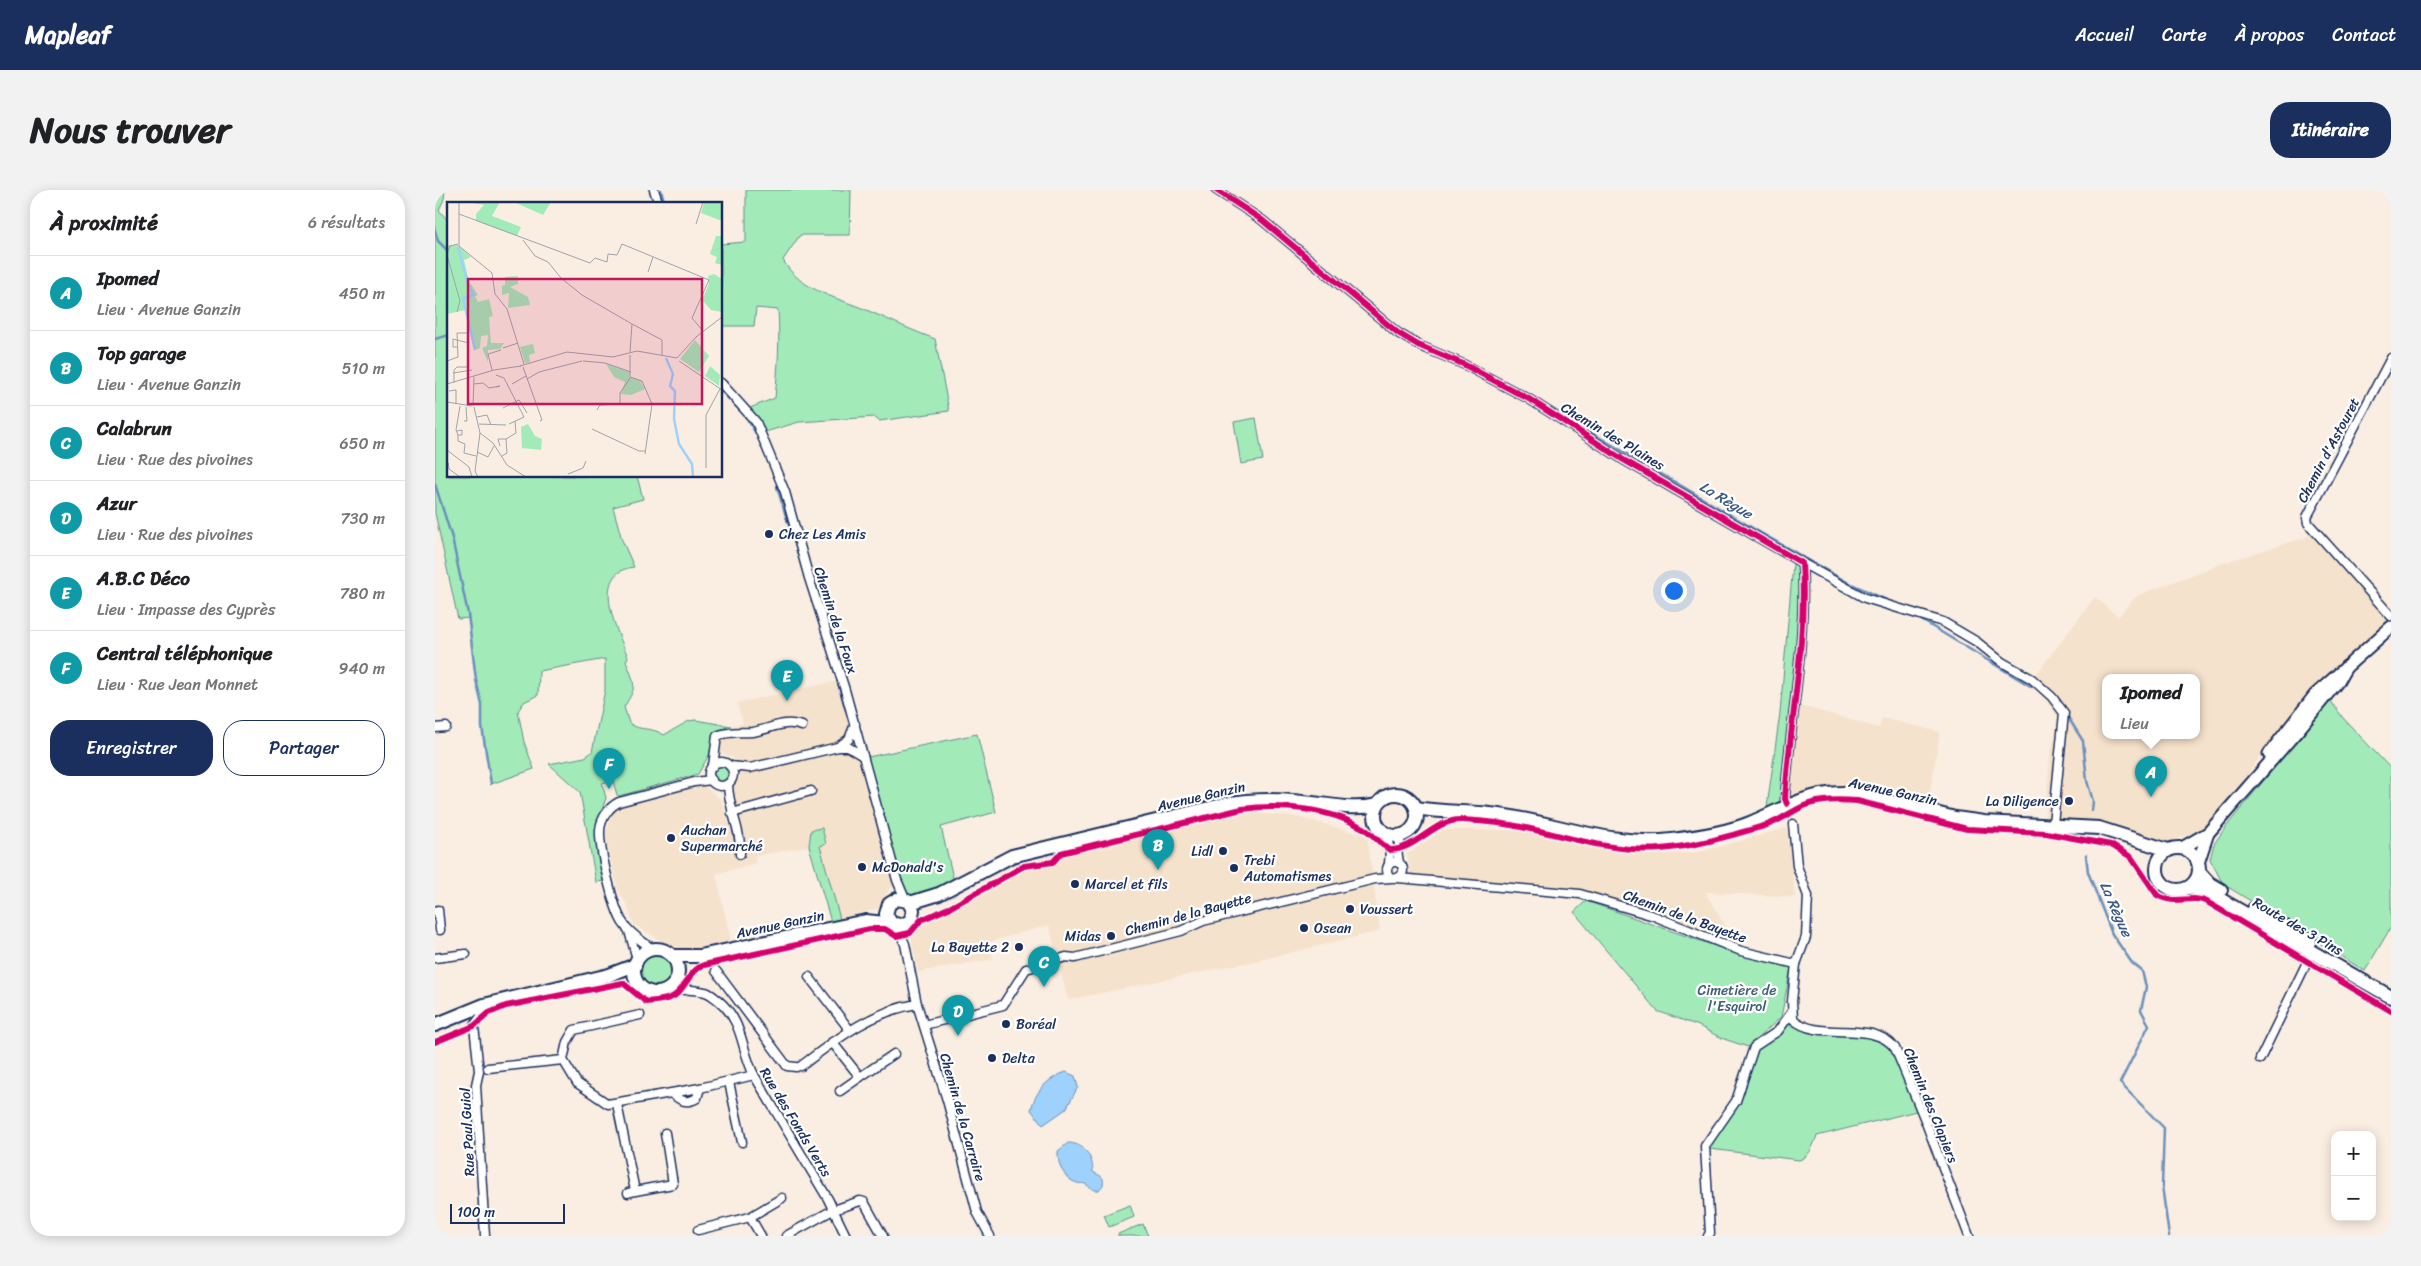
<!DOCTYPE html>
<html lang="fr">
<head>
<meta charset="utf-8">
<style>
	body { margin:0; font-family:Sriracha,sans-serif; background:#f2f2f2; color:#202124 }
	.controls { position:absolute; right:15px; bottom:15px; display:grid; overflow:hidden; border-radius:10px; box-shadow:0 2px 12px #0003 }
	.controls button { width:45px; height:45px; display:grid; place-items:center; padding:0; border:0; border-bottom:1px solid #e0e0e0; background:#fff; color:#202124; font:25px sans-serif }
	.scale { position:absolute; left:15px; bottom:12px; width:115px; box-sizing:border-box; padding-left:5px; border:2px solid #1b2f5e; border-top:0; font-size:14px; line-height:18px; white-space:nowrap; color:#1b2f5e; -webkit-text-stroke:4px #fff; paint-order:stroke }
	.you { position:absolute; left:1238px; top:400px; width:18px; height:18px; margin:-12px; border:4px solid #fff; border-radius:50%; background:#1a73e8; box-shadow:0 0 0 8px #1a73e833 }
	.badge { display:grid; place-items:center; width:32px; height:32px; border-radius:50%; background:#1b2f5e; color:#fff; font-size:16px; font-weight:700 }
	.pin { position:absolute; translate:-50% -41px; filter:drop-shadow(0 1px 2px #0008) }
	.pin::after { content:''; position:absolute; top:26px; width:18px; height:15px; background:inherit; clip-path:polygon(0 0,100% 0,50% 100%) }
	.popup { position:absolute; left:1667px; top:484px; width:98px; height:65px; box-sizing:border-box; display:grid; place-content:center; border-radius:10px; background:#fff; filter:drop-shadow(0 1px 4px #0005); font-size:16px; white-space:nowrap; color:#757577 }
	.popup b { font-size:19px; color:#202124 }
	.popup::after { content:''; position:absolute; left:50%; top:100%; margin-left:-10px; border:10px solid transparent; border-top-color:#fff }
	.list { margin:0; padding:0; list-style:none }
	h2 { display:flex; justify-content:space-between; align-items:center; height:65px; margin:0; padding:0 20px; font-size:21px }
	h2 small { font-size:16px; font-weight:400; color:#757577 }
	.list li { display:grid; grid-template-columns:32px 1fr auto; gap:15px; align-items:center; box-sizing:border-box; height:75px; padding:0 20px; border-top:1px solid #e0e0e0 }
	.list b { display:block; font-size:19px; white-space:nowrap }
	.list p { margin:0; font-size:16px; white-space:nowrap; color:#757577 }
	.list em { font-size:16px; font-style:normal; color:#757577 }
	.actions { display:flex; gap:10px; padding:15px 20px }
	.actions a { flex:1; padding:11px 0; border:1px solid #1b2f5e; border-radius:20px; text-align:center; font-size:18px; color:#1b2f5e }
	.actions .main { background:#1b2f5e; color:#fff }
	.map { position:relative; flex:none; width:1956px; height:1046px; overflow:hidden; border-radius:20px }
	header { display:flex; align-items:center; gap:30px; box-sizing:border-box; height:70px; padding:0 25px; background:#1b2f5e; color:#fff }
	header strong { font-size:24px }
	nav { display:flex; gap:28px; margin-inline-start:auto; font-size:18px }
	.intro { display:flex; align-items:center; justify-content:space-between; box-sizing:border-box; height:120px; padding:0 30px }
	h1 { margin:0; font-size:35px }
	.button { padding:12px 22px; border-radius:20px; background:#1b2f5e; color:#fff; font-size:18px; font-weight:700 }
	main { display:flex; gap:30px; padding:0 30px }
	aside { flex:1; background:#fff; border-radius:20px; box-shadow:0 2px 12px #0003 }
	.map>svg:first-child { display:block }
	.built { fill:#f5e2cc; fill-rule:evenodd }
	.green { fill:#a2ebb9; stroke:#5e8d8c }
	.water { fill:#9ed1fc; stroke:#6a90bd }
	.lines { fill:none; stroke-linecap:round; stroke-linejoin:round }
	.stream { stroke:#6a90bd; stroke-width:2.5 }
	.street-casing { stroke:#1b2f5e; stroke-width:11 }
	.secondary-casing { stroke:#1b2f5e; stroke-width:15 }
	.primary-casing { stroke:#1b2f5e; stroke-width:16 }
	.street { stroke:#fff; stroke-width:8 }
	.secondary { stroke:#fff; stroke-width:11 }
	.primary { stroke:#fff; stroke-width:12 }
	.cycleway-casing { stroke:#fff; stroke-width:9 }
	.cycleway { stroke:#d6006c; stroke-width:6 }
	.poi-dot { fill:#1b2f5e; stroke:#fff; stroke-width:2 }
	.labels { text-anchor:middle; stroke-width:4.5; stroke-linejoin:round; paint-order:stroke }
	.street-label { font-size:14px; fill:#1b2f5e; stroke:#fff }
	.poi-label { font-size:14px; fill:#1b2f5e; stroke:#fff; text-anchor:start }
	.park-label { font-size:14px; fill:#3d5e75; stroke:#fff }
	.water-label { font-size:15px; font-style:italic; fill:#3c5886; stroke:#fff }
	.inset-river { fill:none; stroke:#9ed1fc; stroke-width:2.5 }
	.inset-road { fill:none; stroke:#a0a2ad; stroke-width:1 }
	.view { fill:#c2185b; fill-opacity:0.15; stroke:#c2185b; stroke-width:2.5 }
	.inset-edge { fill:none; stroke:#1b2f5e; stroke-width:2.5 }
</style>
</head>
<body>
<header>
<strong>Mapleaf</strong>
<nav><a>Accueil</a><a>Carte</a><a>À propos</a><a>Contact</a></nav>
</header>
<div class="intro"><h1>Nous trouver</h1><a class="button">Itinéraire</a></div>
<main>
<aside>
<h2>À proximité<small>6 résultats</small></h2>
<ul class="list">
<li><span class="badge" style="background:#0f9aa8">A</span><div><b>Ipomed</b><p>Lieu · Avenue Ganzin</p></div><em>450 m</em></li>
<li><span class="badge" style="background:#0f9aa8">B</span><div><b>Top garage</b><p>Lieu · Avenue Ganzin</p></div><em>510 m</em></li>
<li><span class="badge" style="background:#0f9aa8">C</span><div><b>Calabrun</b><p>Lieu · Rue des pivoines</p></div><em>650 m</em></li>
<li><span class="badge" style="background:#0f9aa8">D</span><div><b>Azur</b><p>Lieu · Rue des pivoines</p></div><em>730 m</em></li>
<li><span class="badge" style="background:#0f9aa8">E</span><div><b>A.B.C Déco</b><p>Lieu · Impasse des Cyprès</p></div><em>780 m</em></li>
<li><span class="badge" style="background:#0f9aa8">F</span><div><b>Central téléphonique</b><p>Lieu · Rue Jean Monnet</p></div><em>940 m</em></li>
</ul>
<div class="actions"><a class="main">Enregistrer</a><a>Partager</a></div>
</aside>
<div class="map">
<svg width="1956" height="1046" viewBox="0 0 1956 1046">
	<rect width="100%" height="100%" fill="#f9eee1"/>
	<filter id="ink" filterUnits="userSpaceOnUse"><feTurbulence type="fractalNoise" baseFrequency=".02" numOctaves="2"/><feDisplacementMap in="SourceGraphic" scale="10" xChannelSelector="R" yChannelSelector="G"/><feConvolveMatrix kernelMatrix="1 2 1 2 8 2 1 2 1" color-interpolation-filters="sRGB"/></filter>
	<g filter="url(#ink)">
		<g class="built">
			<path d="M1878 343 1951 428 1953 433 1883 498 1825 566 1797 609 1766 640 1728 654 1678 637 1610 627 1615 566 1624 528 1596 491 1660 407 1683 427 1701 406 1791 372 1872 347ZM1671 488H1761V546H1671Z"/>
			<path d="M403 491 462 695 455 698 444 718 405 729 385 656 376 640 374 656 319 666 321 673 281 684 296 751 244 762 200 735 197 730 192 714 184 703 173 659 171 643 178 622 184 616 260 596 272 598 286 610 301 656 307 658 296 607 299 595 305 587 300 569 283 561 278 546 281 541 308 533 302 513Z"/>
			<path d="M1363 515 1444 538 1447 528 1505 542 1493 615 1438 602 1354 609 1356 555Z"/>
			<path d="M809 622 863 627 932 646 945 741 829 769 633 810 614 735 554 752 558 769 483 782 476 746 488 732 577 675Z"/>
			<path d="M1352 638 1360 707 1270 702 1291 737 1296 754 1146 699 976 685 972 664 1008 640H1082L1212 665 1265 662Z"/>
		</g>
		<g class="green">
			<path d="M0 0H10L9 9 4 20 14 32V286H202L208 309 178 317 187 350 199 377C153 382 183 443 193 467L191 471C200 495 203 495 189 517L194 533C205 542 216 536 229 545L254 531 260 530 296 536 280 541 274 565 263 584 184 606 182 605 178 591 167 593 171 608 161 637 170 691 161 692 145 602 114 574 150 567 157 562 170 500V469L104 481 103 505 89 512 83 521 89 552 99 579 56 594 47 537V515L39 478 34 428 23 429 0 323Z"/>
			<path d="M311 0H416L415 45H365L348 70C365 102 406 108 436 122 457 131 478 141 500 149L514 221 444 231 439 227 364 232 330 242 315 218 340 208C343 178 345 149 343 120L321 118 319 136H286V54L311 52Z"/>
			<path d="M821 228 828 270 806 274 799 232Z"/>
			<path d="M1358 374 1370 378 1356 555 1354 609 1332 617 1345 523Z"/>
			<path d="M1895 510 1908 528 1956 579V737L1930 781 1788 694 1775 669 1779 654 1790 638Z"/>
			<path d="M542 544 561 622 506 637 519 692 486 708 474 704 469 698 436 586 433 567Z"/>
			<circle cx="286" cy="584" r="8"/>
			<path d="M387 638 391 654 385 656 405 729 396 732 374 656 376 640Z"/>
			<path d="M1151 711 1291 760 1356 778 1346 827 1313 857 1286 848 1264 836 1222 821 1139 722Z"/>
			<circle cx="222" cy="781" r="17"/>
			<path d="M1353 824V834L1362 837 1446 849 1460 862 1481 921 1382 946C1378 955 1375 967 1364 970L1275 959 1270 948 1276 938 1300 909 1313 867Z"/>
			<path d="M695 1015 699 1027 674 1037 669 1025Z"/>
			<path d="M708 1034 713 1046H683V1044Z"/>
		</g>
		<g class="water">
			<path d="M631 882 640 886 643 897 631 919 608 935 596 920C600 901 613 888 631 882Z"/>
			<path d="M633 953C649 953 658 967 658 982 664 986 670 985 668 995L664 1000C656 1001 656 997 650 994 648 993 645 994 642 993 629 989 622 974 623 961Z"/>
		</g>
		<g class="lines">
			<g class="stream">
				<path d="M215 0 220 14"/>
				<path d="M226 0 230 14"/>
				<path d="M0 40 3 51 14 62"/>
				<path d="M0 149 14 145"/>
				<path d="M286 188 292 193"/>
				<path d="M286 201 312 228 322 245"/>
				<path d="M1113 217 1326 343 1412 392 1458 413"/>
				<path d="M0 294 17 348 33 424 41 490 47 515V537L56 594"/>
				<path d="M342 297 354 336"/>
				<path d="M356 341 386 438"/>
				<path d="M1483 428 1597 497"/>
				<path d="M392 455 411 521"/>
				<path d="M1631 524 1648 551 1652 591 1658 611 1657 621"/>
				<path d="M444 641 456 681"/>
				<path d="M1651 665 1653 682 1677 744 1697 773 1707 781 1711 797 1706 820 1714 835 1685 893 1729 938 1727 996 1734 1046"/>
			</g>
			<g class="street-casing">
				<g id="street">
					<path d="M219 0 224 14"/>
					<path d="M781 0 827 30 963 143 983 155 1028 174 1094 209 1187 269 1367 373C1372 452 1355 530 1350 609L1352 614"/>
					<path d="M1956 168 1872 327 1873 333 1956 426"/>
					<path d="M286 193 321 232 350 302 374 388 410 500 462 690 470 709"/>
					<path d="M1367 373 1430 408 1508 432 1542 452 1567 472 1597 489 1617 507 1629 523 1618 634"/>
					<path d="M0 538 11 537"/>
					<path d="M403 557 414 549 420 534"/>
					<circle cx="286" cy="584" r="12"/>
					<path d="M278 576 282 546C294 541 304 543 317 542 334 540 349 529 367 536"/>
					<path d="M295 576 315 578 403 557H413L428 566"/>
					<path d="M293 594C293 618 307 641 305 664"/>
					<path d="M297 623 376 601"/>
					<path d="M1358 634 1362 676 1373 706 1371 747 1361 774 1357 811 1358 829C1384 853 1437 828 1460 858L1490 930 1534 1046"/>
					<path d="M951 644 955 660 954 674"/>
					<circle cx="960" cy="680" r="8"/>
					<path d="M964 673 962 660 967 645"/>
					<path d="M963 688 1145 704 1219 726 1306 761 1361 774"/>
					<path d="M0 721 3 720 5 740"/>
					<path d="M461 735 470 754 482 814 512 910 542 1022 555 1046"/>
					<path d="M194 741 202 769"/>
					<path d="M217 759C207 751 195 744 188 733 178 718 164 658 165 640 166 628 174 617 184 612L259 592 277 590"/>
					<path d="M0 768 31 764"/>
					<path d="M281 781 352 876 361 877"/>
					<path d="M374 787 414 839"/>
					<path d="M243 788 249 800"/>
					<path d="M235 799C246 800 259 799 270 802 275 803 279 807 283 810 309 832 305 857 319 885L393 1009 411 1046"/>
					<path d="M489 835 568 815 591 779 631 767 640 768 746 741 768 731 940 689 956 688"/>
					<path d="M397 852 425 887 459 864"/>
					<path d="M1825 869 1877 762"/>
					<path d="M128 870 132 852 139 840 205 825"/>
					<path d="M366 876C402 849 437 821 482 814"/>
					<path d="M53 878 128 870 142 893 173 914 265 898 262 908C252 914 246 911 237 904"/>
					<path d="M294 892 307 952"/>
					<path d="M265 898 319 885"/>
					<path d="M405 901 425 887"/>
					<path d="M182 914 200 1001 193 1003"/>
					<path d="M200 1001 238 994 230 943"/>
					<path d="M263 1040 315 1027"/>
					<path d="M50 1046 41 895 44 881 39 836 51 819"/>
					<path d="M326 1046 315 1027 347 1008"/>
					<path d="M351 1046 396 1021 425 1011 429 1012 448 1046"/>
					<path d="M1273 1046 1275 1043 1270 956 1301 911 1319 857 1343 841 1356 823"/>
				</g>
			</g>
			<g class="secondary-casing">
				<g id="secondary">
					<path d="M1834 564 1880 505 1956 437"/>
					<path d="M1747 658 1773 643 1863 540 1903 491 1911 477"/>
					<path d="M1763 673 1773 643"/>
				</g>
			</g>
			<g class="primary-casing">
				<g id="primary">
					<circle cx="961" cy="625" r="21"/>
					<path d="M981 618C1009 623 1037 621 1064 625 1122 633 1178 657 1237 650 1262 647 1291 643 1315 633 1358 615 1376 599 1426 604L1520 628 1549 632 1664 638 1733 660"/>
					<circle cx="1743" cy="679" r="21"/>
					<path d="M1764 682 1774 693 1786 700"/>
					<path d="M1753 698 1769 700 1956 807"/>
					<path d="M475 713 504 704 577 666 791 614C817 609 842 609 868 612 894 614 917 621 942 615"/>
					<path d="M1819 719 1875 751"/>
					<circle cx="221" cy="781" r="22"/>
					<path d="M238 766H265L431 731 468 735 476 730 478 720 473 711 462 709 454 714 451 724 456 733"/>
					<path d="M0 835 49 815 174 785 200 775"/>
				</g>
			</g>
			<use href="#street" class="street"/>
			<use href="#secondary" class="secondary"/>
			<use href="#primary" class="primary"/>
			<g class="cycleway-casing">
				<g id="cycleway">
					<path d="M781 0 827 30 963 143 983 155 1028 174 1094 209 1187 269 1367 373C1372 452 1355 530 1350 609L1352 614"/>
					<path d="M0 852 39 836 54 823 71 816 188 793 211 812C220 811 231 811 239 806 250 800 253 781 269 775L435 739H450L461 746 475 743 486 730 516 717 589 676 618 672 626 663 807 619C845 614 894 618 928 638 938 644 945 654 955 660 982 660 998 629 1027 630 1049 631 1070 633 1091 638 1136 647 1179 663 1226 659 1262 656 1294 646 1329 636 1344 632 1355 622 1369 616 1385 609 1405 610 1422 611L1532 639 1611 643 1676 655 1696 667 1722 705C1741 716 1756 704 1772 712L1956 821"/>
				</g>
			</g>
			<use href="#cycleway" class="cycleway"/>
		</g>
	</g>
	<g class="poi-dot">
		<circle cx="334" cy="344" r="5"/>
		<circle cx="1634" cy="611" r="5"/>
		<circle cx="236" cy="648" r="5"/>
		<circle cx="788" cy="661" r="5"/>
		<circle cx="427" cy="677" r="5"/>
		<circle cx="799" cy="678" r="5"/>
		<circle cx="640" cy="694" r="5"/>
		<circle cx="915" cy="719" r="5"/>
		<circle cx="869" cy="738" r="5"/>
		<circle cx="676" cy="746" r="5"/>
		<circle cx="584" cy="757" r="5"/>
		<circle cx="571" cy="834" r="5"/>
		<circle cx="557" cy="868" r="5"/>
	</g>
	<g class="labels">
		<g class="street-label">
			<text transform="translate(1178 246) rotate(31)" y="5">Chemin des Plaines</text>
			<text transform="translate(1893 260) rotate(-62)" y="5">Chemin d'Astouret</text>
			<text transform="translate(401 430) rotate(72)" y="5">Chemin de la Foux</text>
			<text transform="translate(1458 601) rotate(12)" y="5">Avenue Ganzin</text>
			<text transform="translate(766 606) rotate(-13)" y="5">Avenue Ganzin</text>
			<text transform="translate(753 724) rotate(-15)" y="5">Chemin de la Bayette</text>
			<text transform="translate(1250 726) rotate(20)" y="5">Chemin de la Bayette</text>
			<text transform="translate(345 734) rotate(-12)" y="5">Avenue Ganzin</text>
			<text transform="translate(1863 736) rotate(30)" y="5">Route des 3 Pins</text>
			<text transform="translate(1496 915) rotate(68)" y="5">Chemin des Clapiers</text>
			<text transform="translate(528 927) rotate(74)" y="5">Chemin de la Carraire</text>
			<text transform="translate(361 932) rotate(59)" y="5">Rue des Fonds Verts</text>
			<text transform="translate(32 942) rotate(-93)" y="5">Rue Paul Guiol</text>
		</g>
		<g class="poi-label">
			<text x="344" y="349">Chez Les Amis</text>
			<text x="1624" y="616" text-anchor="end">La Diligence</text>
			<text x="246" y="645">Auchan<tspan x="246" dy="16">Supermarché</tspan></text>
			<text x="778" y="666" text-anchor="end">Lidl</text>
			<text x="809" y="675">Trebi<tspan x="809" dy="16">Automatismes</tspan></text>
			<text x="437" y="682">McDonald's</text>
			<text x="650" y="699">Marcel et fils</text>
			<text x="925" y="724">Voussert</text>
			<text x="879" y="743">Osean</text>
			<text x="666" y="751" text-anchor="end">Midas</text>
			<text x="574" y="762" text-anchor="end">La Bayette 2</text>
			<text x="581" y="839">Boréal</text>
			<text x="567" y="873">Delta</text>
		</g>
		<g class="park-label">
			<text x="1302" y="805">Cimetière de<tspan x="1302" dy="16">l'Esquirol</tspan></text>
		</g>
		<g class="water-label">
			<text transform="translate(1291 310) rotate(31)" y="5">La Règue</text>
			<text transform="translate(1681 719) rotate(66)" y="5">La Règue</text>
		</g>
	</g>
	<g transform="translate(12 12)">
		<rect width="275" height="275" fill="#f9eee1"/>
		<path d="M20 0H53L45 14 74 25 70 34 29 19V12L37 3ZM67 0H104L96 13ZM257 0H275V19L254 11ZM269 34H275V63L268 61 270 55 263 52ZM0 43H11L24 55 17 58 22 79 31 93 28 94 31 100 42 97 46 114 42 115 44 141H57L53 147 41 148V160L35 146 40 144 41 133 34 134 33 146 28 148 19 108 0 112ZM267 72 275 77V110L264 108 255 98 262 82 261 74ZM71 74V82L63 85 81 95 83 103 61 106 62 91 55 93V84L58 83V75ZM248 138 262 154 252 170 233 157ZM86 142 88 151 82 153 83 160 78 161 73 145ZM159 162 183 170 182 175 193 178 198 187 184 193 174 192 178 180 167 175ZM263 164 273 173 272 184 258 174ZM81 222 88 234 95 237 94 248 75 246 74 225Z" fill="#a2ebb9"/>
		<path class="inset-river" d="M11 45 21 83 27 93 16 96 28 148M219 156 226 172 223 184 228 189 227 217 232 242 245 262 246 275"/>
		<path class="inset-road" d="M12 0V44L45 71 48 92 60 107 77 162M12 12 143 61 148 56 160 60 161 52 170 53 175 42 262 78 245 116 256 129M249 22 256 0M76 38 88 54 101 60 114 76 135 93 185 122 183 150M0 52 3 44 11 42M0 53 13 99 10 110M201 70 206 55M185 122 215 138V153M249 135 275 115M10 145H6V137L22 141M56 146 71 141M0 159 11 155 10 131H20M136 159 158 161 184 170M232 159 275 188M73 164 120 150 166 155 190 149 230 156 250 134M76 165 95 218 93 219M45 168 41 152 54 148M6 171 25 168M49 173 57 176 77 215M183 175 195 179 205 202 198 252M183 175V153M80 177 92 170 135 159M7 181V168L10 165H22M0 182 47 168 74 164M27 182 36 181 42 186 53 184 49 185M65 182 79 174M2 189 9 188V202M0 200 25 204M26 204 27 175M27 205 33 231 28 269 31 275M56 206 72 198 80 211M150 208 153 203 173 202V191L183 176M30 215 40 213 44 223M17 219H20L19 205M32 222 59 223M62 222 77 215M145 227 192 249H198M10 229 15 228V233H11L9 228 13 204M33 231 46 241 60 263 79 275M11 233V239L18 242 17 251 29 254M53 244 51 237H59M0 248 22 265 25 275M30 250 41 255 47 244M55 254 60 251 59 237 69 231 68 219M1 260 2 267 13 275M259 266V213L273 187M121 272 136 266 139 259"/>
		<path class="view" d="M21 77H255V202H21Z"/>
		<rect width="275" height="275" class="inset-edge"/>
	</g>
</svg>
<div class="controls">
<button>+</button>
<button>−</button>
</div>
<div class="scale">100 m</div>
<div class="you"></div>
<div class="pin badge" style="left:1716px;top:607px;background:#0f9aa8">A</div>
<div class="popup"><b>Ipomed</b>Lieu</div>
<div class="pin badge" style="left:723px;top:680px;background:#0f9aa8">B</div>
<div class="pin badge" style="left:609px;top:797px;background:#0f9aa8">C</div>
<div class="pin badge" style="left:523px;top:846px;background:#0f9aa8">D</div>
<div class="pin badge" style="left:352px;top:511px;background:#0f9aa8">E</div>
<div class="pin badge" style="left:174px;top:599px;background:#0f9aa8">F</div>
</div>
</main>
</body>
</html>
